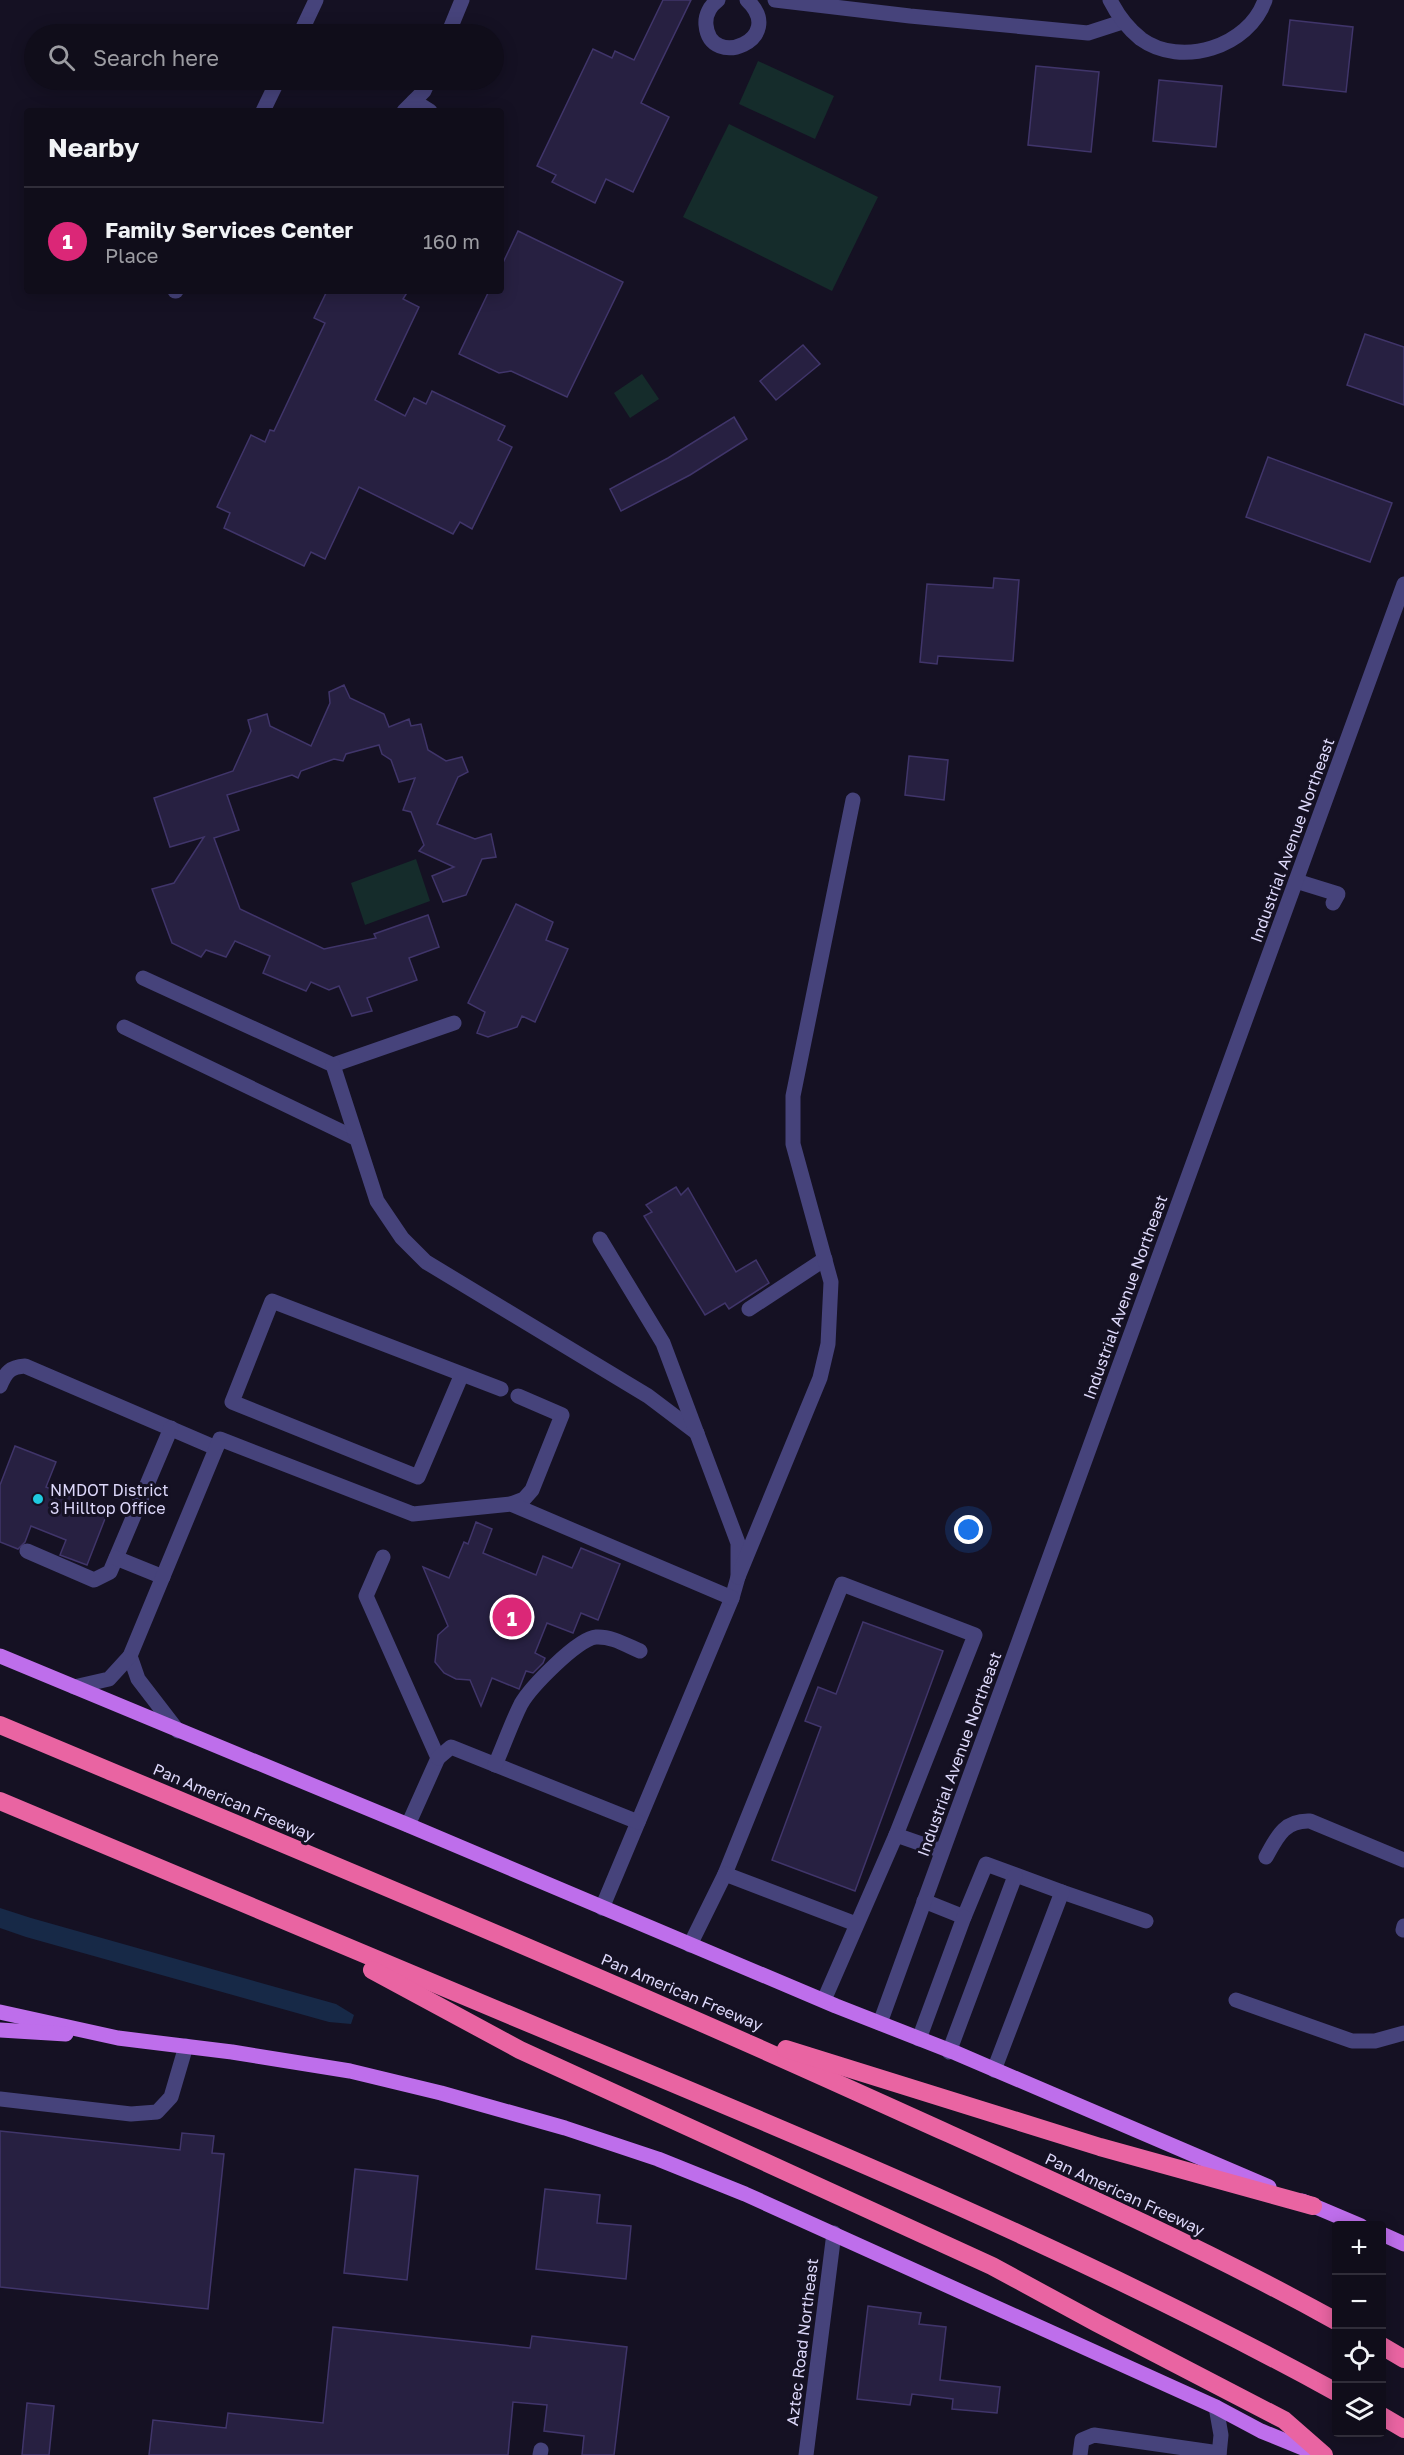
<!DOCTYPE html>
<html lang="en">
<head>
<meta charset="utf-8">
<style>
	body { margin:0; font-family:"Golos Text",sans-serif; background:#191623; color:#f1f3f6 }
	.controls { position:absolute; right:18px; bottom:18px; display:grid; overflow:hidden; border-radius:6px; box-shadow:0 3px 15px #0003 }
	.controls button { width:54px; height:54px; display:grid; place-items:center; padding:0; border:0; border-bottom:2px solid #302d39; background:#100d1a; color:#f1f3f6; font:30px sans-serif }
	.you { position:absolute; left:969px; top:1530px; width:21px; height:21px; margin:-15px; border:4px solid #fff; border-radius:50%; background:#1a73e8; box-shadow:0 0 0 9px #1a73e833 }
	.badge { display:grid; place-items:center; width:39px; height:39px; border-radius:50%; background:#db2777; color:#fff; font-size:20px; font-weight:700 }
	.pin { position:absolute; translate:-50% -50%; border:3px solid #fff; box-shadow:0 2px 6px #0006 }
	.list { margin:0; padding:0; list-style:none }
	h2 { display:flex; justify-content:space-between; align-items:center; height:78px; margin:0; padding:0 24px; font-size:26px }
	h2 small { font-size:20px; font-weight:400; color:#9c9ca2 }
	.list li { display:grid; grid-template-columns:39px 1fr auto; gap:18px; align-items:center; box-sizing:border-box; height:108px; padding:0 24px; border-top:2px solid #302d39 }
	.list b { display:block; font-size:22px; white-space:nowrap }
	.list p { margin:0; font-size:20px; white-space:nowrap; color:#9c9ca2 }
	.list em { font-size:20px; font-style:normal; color:#9c9ca2 }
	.icon { flex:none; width:33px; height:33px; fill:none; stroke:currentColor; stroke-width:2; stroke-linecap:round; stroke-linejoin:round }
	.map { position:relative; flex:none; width:1404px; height:2455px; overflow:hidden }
	.search { position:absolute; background:#100d1a; box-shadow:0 3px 15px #0003; left:24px; top:24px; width:480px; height:66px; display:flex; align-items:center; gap:15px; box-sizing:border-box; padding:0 21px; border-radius:33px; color:#9c9ca2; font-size:22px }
	.panel { position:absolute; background:#100d1a; box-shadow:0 3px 15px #0003; left:24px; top:108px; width:480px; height:186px; border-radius:6px }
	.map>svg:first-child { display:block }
	.green { fill:#152c2b }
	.water { fill:#172947 }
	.building { fill:#272041; stroke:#40356a; stroke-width:1.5 }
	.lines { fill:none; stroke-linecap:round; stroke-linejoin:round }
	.minor { stroke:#46437b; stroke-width:15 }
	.major { stroke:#be6eeb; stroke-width:15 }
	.highway { stroke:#e964a2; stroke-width:18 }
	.poi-dot { fill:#1fcadf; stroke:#151123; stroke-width:2 }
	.labels { text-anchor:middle; stroke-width:6; stroke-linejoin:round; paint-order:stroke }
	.street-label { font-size:16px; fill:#ddd8fa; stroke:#151123 }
	.poi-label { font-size:16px; fill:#ddd8fa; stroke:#151123; text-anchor:start }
</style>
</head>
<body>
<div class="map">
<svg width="1404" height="2455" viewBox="0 0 1404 2455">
	<rect width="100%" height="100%" fill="#151123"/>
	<g class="green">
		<path d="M758 61 834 96 815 139 739 104Z"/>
		<path d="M729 124 878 197 832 291 683 217Z"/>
		<path d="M642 374 659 399 630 418 614 393Z"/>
		<path d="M416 859 430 901 365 925 351 883Z"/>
	</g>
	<path class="water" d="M0 1908 31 1918 336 2004 354 2015 351 2024 329 2022 26 1937 0 1928Z"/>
	<g class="building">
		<path d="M663 0H691L641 103 669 117 633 192 606 179 595 203 552 182 556 175 537 166 593 49 612 58 615 51 634 60Z"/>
		<path d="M1290 20 1353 27 1346 92 1283 85Z"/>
		<path d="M1036 66 1099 72 1091 152 1028 145Z"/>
		<path d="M1159 80 1222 86 1216 147 1153 141Z"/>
		<path d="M518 231 623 282 567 397 511 371 499 373 459 354 489 291H501V267Z"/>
		<path d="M327 291H408L403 299 419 307 375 400 405 416 414 398 426 404 432 391 505 426 498 440 512 447 472 529 460 522 453 534 359 487 325 559 311 552 304 566 224 528 230 513 217 507 251 435 265 442 270 430 274 431 325 323 314 318Z"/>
		<path d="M1365 334 1404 347V405L1347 385Z"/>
		<path d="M803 345 820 364 776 400 760 381Z"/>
		<path d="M734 417 747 439 690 475 621 511 610 489 668 458Z"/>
		<path d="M1268 457 1392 503 1370 562 1246 517Z"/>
		<path d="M994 578 1019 580 1013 661 938 656 937 664 920 662 927 584 993 588Z"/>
		<path d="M344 685 350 698 384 714 389 727 409 719 411 726 421 724 428 750 446 761 462 757 468 772 458 777 437 824 475 839 491 834 496 857 482 859 466 895 443 902 432 876 454 867 419 851 424 845 411 812 403 810 415 778 399 782 391 760 382 754 379 745 346 754 343 761 334 759 301 771 298 778 292 775 227 795 239 830 214 838 240 909 324 949 376 938 374 934 428 915 439 947 409 958 417 980 367 998 372 1011 352 1016 339 986 329 990 311 982 306 991 263 973 270 956 235 941 226 957 206 950 201 957 172 943 152 889 174 883 204 837 170 847 154 798 233 771 251 731 248 720 267 714 270 726 311 746 330 703 329 692Z"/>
		<path d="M909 756 948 760 944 800 905 795Z"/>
		<path d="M516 904 553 922 546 940 568 949 535 1022 522 1016 517 1027 488 1037 477 1033 485 1012 468 1003Z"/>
		<path d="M676 1187 681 1195 688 1188 736 1272 756 1260 769 1283 729 1309 725 1303 705 1315 644 1216 652 1212 646 1205Z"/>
		<path d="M15 1446 56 1462 46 1487 108 1511 87 1565 60 1555 66 1540 31 1526 25 1542 18 1549 0 1542V1485Z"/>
		<path d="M476 1522 492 1529 483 1553 536 1575 543 1556 572 1568 581 1548 620 1564 598 1620 581 1613 573 1633 547 1623 535 1653 545 1658 543 1663 533 1673 526 1671 519 1689 492 1678 481 1706 470 1680 456 1679 444 1673 435 1662 438 1635 448 1626 423 1567 449 1578 464 1542 468 1544Z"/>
		<path d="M863 1622 943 1651 855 1891 772 1860 821 1727 805 1721 818 1687 836 1694Z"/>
		<path d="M0 2131 180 2150 182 2133 214 2136 212 2153 224 2154 208 2309 0 2287Z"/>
		<path d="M355 2169 418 2176 407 2280 344 2273Z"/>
		<path d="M545 2189 600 2195 597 2223 631 2226 626 2279 536 2269Z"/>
		<path d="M868 2306 921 2313 919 2324 946 2327 940 2380 1000 2387 997 2413 952 2409 953 2399 912 2394 910 2405 857 2399Z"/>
		<path d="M333 2327 530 2348 532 2336 627 2347 614 2455H582L584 2436 544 2431 547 2405 513 2402 508 2455H149L153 2420 226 2428 228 2413 323 2423Z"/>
		<path d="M27 2403 54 2406 49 2455H22Z"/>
	</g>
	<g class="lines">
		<g class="minor">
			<path d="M718 0C710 6 705 15 706 25 710 71 788 39 747 0"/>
			<path d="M775 0 910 16 1088 33 1122 22"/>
			<path d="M1110 0C1118 16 1127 28 1141 39 1181 68 1249 47 1265 0"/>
			<path d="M300 34 316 0"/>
			<path d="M448 34 462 0"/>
			<path d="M414 101 430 111"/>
			<path d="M263 111 278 80"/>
			<path d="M404 111 424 91 429 80"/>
			<path d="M175 291H176"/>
			<path d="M1296 881 1338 894 1333 903"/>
			<path d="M143 978 333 1065 454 1023"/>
			<path d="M124 1027 355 1138"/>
			<path d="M333 1065 377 1201 402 1238 426 1262 648 1396 697 1433"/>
			<path d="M600 1239 663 1343 738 1543V1577L732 1598 602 1908"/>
			<path d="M749 1309 825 1259"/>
			<path d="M462 1374 418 1477 232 1402 272 1301 501 1389"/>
			<path d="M0 1386C6 1372 10 1367 25 1366L216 1448"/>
			<path d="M511 1504 524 1499 532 1490 562 1415 518 1396"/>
			<path d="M27 1551 94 1580 110 1572 171 1428"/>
			<path d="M383 1557 366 1596 438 1758 408 1825"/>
			<path d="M116 1558 163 1577"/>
			<path d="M738 1577 820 1378 828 1344 831 1282 793 1144V1096L853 800"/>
			<path d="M130 1656 138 1679 178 1731"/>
			<path d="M74 1687 109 1679 130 1656 220 1439 413 1514 511 1504 732 1598"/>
			<path d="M438 1758 451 1747 638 1822"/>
			<path d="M495 1765C504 1745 511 1724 521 1704 530 1688 578 1638 596 1637 611 1636 626 1645 640 1651"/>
			<path d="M1266 1857C1277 1837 1284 1820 1310 1821L1404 1860"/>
			<path d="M725 1874 842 1584 975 1635 896 1835"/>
			<path d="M1062 1892 1146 1921"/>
			<path d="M924 1901 964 1917 986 1864 1062 1892 994 2070"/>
			<path d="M1403 1930 1404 1926"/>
			<path d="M690 1945 725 1874 856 1924"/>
			<path d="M824 2000 896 1835 942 1851"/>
			<path d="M1236 2000 1352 2041H1375L1404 2033"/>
			<path d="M880 2023 1404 584"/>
			<path d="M919 2039 964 1917"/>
			<path d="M949 2052 1015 1876"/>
			<path d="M0 2099 131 2114 157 2112 171 2097 186 2046"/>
			<path d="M1216 2407 1221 2435 1219 2455"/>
			<path d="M540 2455 541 2450"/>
			<path d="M806 2455 834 2233"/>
			<path d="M1080 2455 1082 2440 1094 2435 1219 2453"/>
		</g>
		<g class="major">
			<path d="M0 1656 408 1825 836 2006 956 2053 1269 2187"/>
			<path d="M0 2012 118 2038 232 2052 350 2071 441 2093 565 2128 658 2159 745 2194 1216 2407 1261 2431 1320 2455"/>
			<path d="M0 2030 66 2034"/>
			<path d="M1302 2201 1361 2226"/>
			<path d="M1382 2234 1404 2244"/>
		</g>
		<g class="highway">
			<path d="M0 1725C298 1850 598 1974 892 2108 1042 2176 1193 2242 1336 2321"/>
			<path d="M0 1801C189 1882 379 1961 569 2040 829 2148 1089 2257 1336 2392"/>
			<path d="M372 1970 520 2050 992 2266 1097 2323 1284 2420 1324 2455"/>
			<path d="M786 2049 1100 2147 1313 2206"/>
			<path d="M1382 2346 1404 2359"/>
			<path d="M1382 2416 1404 2429"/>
		</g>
	</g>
	<circle class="poi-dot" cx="38" cy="1499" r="6"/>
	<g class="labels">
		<g class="street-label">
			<text transform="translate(1292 840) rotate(-70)" y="6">Industrial Avenue Northeast</text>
			<text transform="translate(1125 1297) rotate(-70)" y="6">Industrial Avenue Northeast</text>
			<text transform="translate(959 1754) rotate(-70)" y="6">Industrial Avenue Northeast</text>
			<text transform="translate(234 1802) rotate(23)" y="6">Pan American Freeway</text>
			<text transform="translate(682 1992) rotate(23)" y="6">Pan American Freeway</text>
			<text transform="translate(1125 2194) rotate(25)" y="6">Pan American Freeway</text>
			<text transform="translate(802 2342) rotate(-83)" y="6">Aztec Road Northeast</text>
		</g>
		<g class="poi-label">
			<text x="50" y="1496">NMDOT District<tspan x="50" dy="18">3 Hilltop Office</tspan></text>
		</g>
	</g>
</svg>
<div class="controls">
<button>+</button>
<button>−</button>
<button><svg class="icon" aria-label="locate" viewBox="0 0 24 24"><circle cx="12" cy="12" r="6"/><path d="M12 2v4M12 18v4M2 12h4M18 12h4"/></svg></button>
<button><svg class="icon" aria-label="layers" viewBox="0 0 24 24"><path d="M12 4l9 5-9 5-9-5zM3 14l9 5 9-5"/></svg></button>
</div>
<div class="you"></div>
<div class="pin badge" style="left:512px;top:1617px">1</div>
<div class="search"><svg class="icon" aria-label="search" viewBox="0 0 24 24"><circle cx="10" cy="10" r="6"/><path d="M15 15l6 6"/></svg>Search here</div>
<section class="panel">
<h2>Nearby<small></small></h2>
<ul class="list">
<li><span class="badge">1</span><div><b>Family Services Center</b><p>Place</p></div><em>160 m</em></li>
</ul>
</section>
</div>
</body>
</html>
